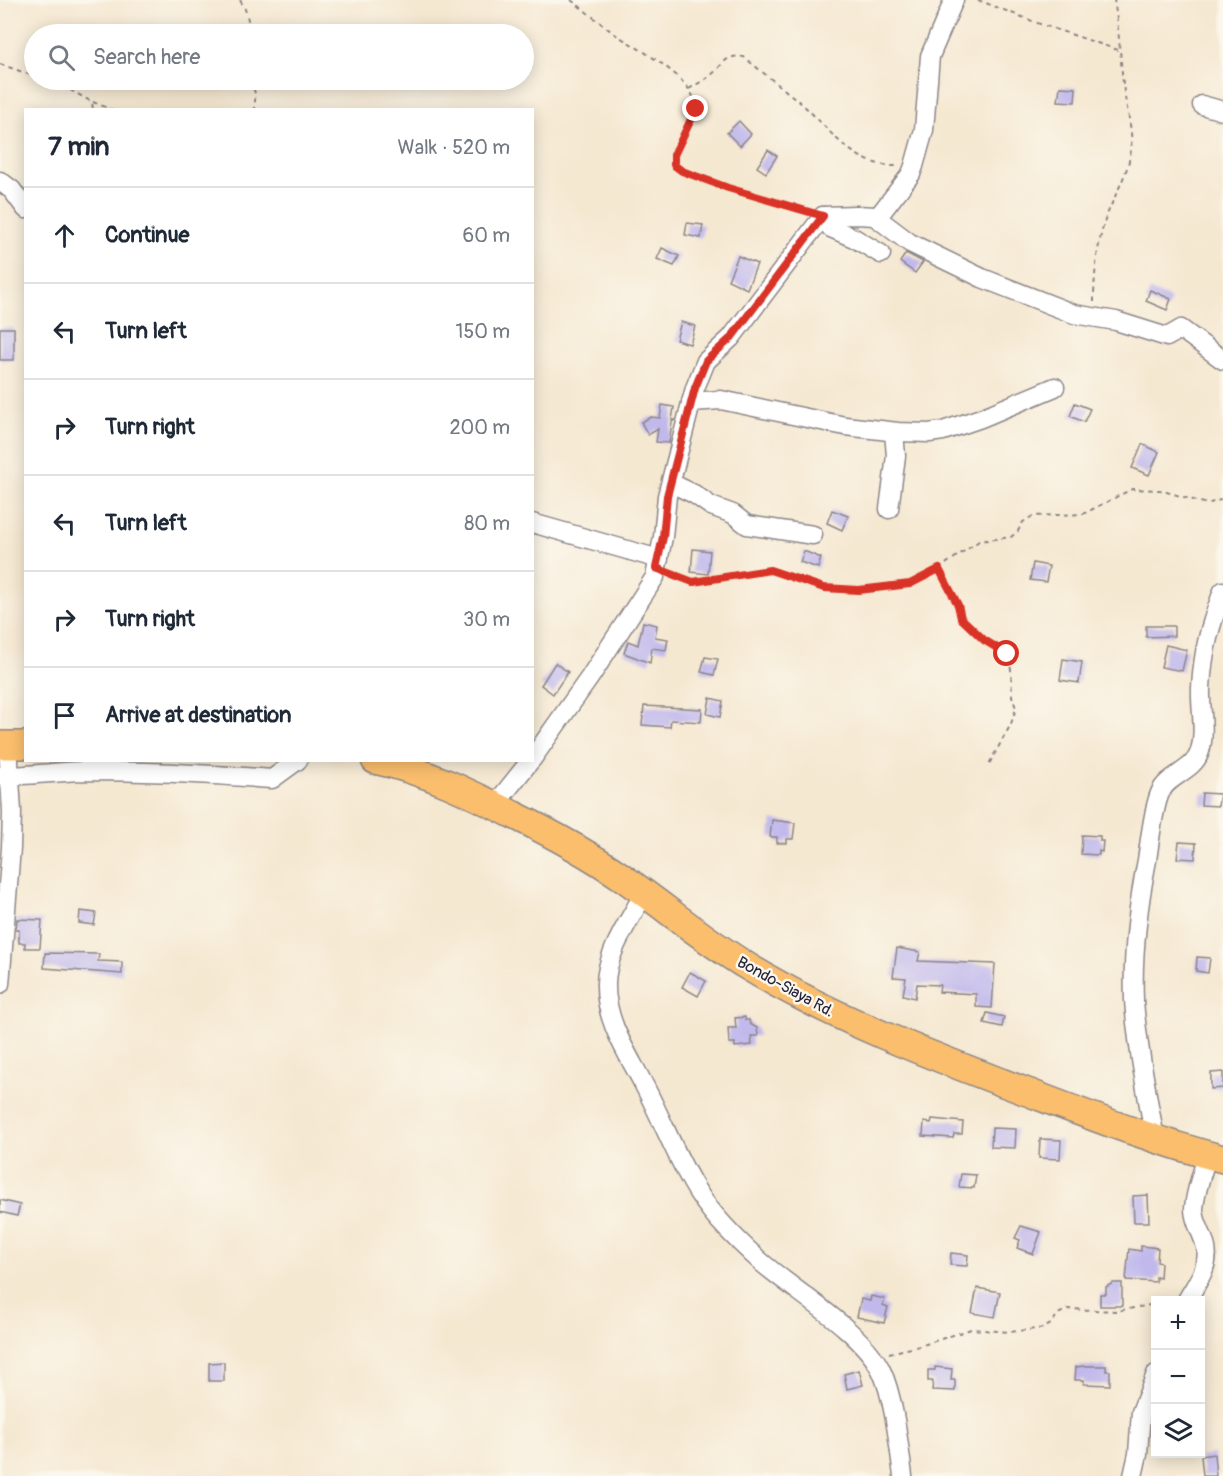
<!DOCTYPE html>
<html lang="en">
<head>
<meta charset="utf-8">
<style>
	body { margin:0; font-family:Pangolin,sans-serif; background:#f2f2f3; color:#1f2937 }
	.controls { position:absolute; right:18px; bottom:18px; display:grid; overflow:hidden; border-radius:0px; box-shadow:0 3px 15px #0003 }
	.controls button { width:54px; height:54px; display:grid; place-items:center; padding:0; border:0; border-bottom:2px solid #e0e1e3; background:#fff; color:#1f2937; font:30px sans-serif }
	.stop { position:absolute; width:18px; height:18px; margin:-14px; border:4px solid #d93025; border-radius:50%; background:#fff }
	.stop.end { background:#d93025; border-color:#fff; box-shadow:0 2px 6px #0008 }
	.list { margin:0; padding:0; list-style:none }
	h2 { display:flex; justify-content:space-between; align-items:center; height:78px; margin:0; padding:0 24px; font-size:26px }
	h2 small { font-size:20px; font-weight:400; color:#747a83 }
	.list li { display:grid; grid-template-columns:39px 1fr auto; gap:18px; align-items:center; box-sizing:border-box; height:96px; padding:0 24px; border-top:2px solid #e0e1e3 }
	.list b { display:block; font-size:22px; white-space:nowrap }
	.list em { font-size:20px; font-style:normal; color:#747a83 }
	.icon { flex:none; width:33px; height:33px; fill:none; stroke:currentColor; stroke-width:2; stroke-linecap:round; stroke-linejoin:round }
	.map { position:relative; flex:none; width:1223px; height:1476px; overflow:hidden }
	.search { position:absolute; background:#fff; box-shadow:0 3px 15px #0003; left:24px; top:24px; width:510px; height:66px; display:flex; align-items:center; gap:15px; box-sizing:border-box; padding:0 21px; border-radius:33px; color:#747a83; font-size:22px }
	.panel { position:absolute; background:#fff; box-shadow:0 3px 15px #0003; left:24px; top:108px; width:510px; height:654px; border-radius:0px }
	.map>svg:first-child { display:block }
	.building { fill:#c1b9ec }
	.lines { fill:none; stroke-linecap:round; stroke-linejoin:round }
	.minor-casing { stroke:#8c8586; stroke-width:21 }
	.highway-casing { stroke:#8c8586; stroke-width:30 }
	.path { stroke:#8c8586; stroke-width:2; stroke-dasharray:4.5 4.5; stroke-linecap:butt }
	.minor { stroke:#fff; stroke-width:18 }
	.highway { stroke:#fabe6d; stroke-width:27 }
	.route { stroke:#d93025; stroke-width:8 }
	.labels { text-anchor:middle; stroke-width:5; stroke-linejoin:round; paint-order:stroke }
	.street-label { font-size:16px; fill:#22223b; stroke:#fbf7ec }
</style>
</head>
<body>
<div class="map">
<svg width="1223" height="1476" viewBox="0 0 1223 1476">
	<rect width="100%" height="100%" fill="#fbf7ec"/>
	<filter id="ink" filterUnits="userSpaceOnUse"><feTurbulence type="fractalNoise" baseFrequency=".0167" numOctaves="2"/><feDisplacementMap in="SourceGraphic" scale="12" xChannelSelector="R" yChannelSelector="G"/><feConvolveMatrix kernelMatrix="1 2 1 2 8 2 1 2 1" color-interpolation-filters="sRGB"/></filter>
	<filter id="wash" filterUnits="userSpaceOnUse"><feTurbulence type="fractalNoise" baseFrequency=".008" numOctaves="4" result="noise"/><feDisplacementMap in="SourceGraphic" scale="24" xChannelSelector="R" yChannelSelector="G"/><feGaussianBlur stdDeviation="1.35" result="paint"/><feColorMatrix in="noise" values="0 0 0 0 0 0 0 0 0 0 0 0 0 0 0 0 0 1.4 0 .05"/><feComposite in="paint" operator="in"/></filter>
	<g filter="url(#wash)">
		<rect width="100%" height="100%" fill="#f5e8d1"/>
		<g id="blocks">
			<g class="building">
				<path d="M1060 87 1076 88 1075 102 1058 101Z"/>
				<path d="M739 121 751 134 740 146 727 133Z"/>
				<path d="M768 150 777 156 766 173 757 167Z"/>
				<path d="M687 223 703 225 701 238 685 235Z"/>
				<path d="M662 248 679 256 674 266 657 259Z"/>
				<path d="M906 253 923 262 915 273 900 262Z"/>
				<path d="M738 256 757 264 747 289 728 280Z"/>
				<path d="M1150 290 1171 299 1167 310 1146 301Z"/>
				<path d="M681 322 695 326 690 344 676 340Z"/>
				<rect x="0" y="328" width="14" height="32"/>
				<path d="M1075 403 1090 409 1084 422 1070 416Z"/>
				<path d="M662 405 674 407 672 420H675L672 422 669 443 656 442 658 429 648 435 641 422 651 417 660 418Z"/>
				<path d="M1142 444 1159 452 1149 475 1132 468Z"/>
				<path d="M832 510 848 516 842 530 827 523Z"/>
				<path d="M693 549 710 551 708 574 691 572Z"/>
				<path d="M804 551 821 558 818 568 800 562Z"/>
				<path d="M1033 563 1049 566 1046 582 1030 580Z"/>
				<path d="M643 622 657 625 655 637 668 639 666 650 652 648 650 663 624 653 628 641 638 645Z"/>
				<path d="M1146 626H1174V636L1146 637Z"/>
				<path d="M1166 645 1187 650 1182 671 1161 667Z"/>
				<path d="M705 657 718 659 714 675 701 672Z"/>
				<path d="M1063 659 1082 662 1079 683 1060 680Z"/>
				<path d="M555 663 568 672 553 694 541 685Z"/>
				<path d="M710 698 723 701 720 717 707 714Z"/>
				<path d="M644 706 702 709 701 722 671 720 670 727 642 725Z"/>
				<path d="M1202 793 1220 794 1218 806 1201 805Z"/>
				<path d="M772 820 795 823 793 839H787V843H777V837H770Z"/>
				<path d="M1082 835 1100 836V841H1103L1102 852 1099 851V855L1081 854Z"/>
				<path d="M1179 842 1196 843 1195 859 1177 858Z"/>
				<path d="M80 911 96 913 94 925 79 923Z"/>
				<path d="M17 919 42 920 40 948H25V943H19V930H16Z"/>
				<path d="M897 948 920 952 918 961 995 964 992 1008 976 1007V994L939 992 940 985 917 984 915 998 903 995 906 978 893 977Z"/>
				<path d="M45 953 99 954 98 961 122 962V974L44 968Z"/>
				<path d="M1197 957 1210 958 1208 973 1196 971Z"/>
				<path d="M690 972 706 981 698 996 682 987Z"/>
				<path d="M987 1013 1004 1017 1002 1027 984 1023Z"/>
				<path d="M745 1017V1020H749L750 1024 757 1028 758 1036H751L752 1045 735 1047V1043H729L728 1028H736L735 1018Z"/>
				<path d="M1223 1072V1088L1211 1089V1073Z"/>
				<path d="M932 1119 963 1122 962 1134H954L953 1138 923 1136 924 1122 931 1123Z"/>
				<path d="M992 1128 1016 1129 1015 1148 991 1147Z"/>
				<path d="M1040 1139 1061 1140 1060 1159 1039 1158Z"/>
				<path d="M961 1174 976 1175 974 1188 959 1187Z"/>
				<path d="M1148 1195 1149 1222H1134L1133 1196Z"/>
				<path d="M0 1200 20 1205 17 1216 0 1212Z"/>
				<path d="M1021 1226 1041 1232 1033 1254 1017 1248 1020 1240 1015 1238Z"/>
				<path d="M1141 1246 1158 1248 1157 1262 1161 1263 1160 1278 1156 1277V1282L1126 1280 1129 1249 1141 1251Z"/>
				<path d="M951 1253 968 1255 967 1266 950 1265Z"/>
				<path d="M1113 1283H1122V1306H1100V1294H1106V1287Z"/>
				<path d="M977 1288 1000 1292 995 1317 972 1313Z"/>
				<path d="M871 1296 885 1299 883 1305 888 1307 884 1323 857 1317 861 1299 870 1301Z"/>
				<path d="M224 1362V1381H209V1363Z"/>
				<path d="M1085 1366H1106V1371H1110V1385L1084 1384V1380H1075L1076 1367Z"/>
				<path d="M935 1367 952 1369 951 1380H955V1391L932 1390 933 1381H928V1370H935Z"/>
				<path d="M859 1370 863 1385 847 1389 844 1374Z"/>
				<path d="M1214 1454 1216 1476H1203L1201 1456Z"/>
			</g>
		</g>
	</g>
	<g filter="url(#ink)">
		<use href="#blocks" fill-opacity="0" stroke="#8c8586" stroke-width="1.5"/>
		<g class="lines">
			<g class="minor-casing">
				<g id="minor">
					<path d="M1202 105 1223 111"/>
					<path d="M0 181 12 190 26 209"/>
					<path d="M823 216 831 228 854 238 881 254"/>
					<path d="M877 218 910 243 982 278 1074 314 1116 321 1167 337 1181 329 1223 360"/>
					<path d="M691 402 721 400 845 426 898 432 929 433 943 431 981 418 1055 387"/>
					<path d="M671 483 694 494 711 506 733 514 747 525 813 535"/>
					<path d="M889 509 896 456 894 432"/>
					<path d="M532 523 659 559"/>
					<path d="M532 759 590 677 655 577 663 537 667 496 695 388 706 361 731 338 823 216 856 215 876 216 877 218 911 174 914 166 924 130 930 56 954 0"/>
					<path d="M0 776C28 776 55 772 83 771 146 771 209 774 272 779L298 760"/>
					<path d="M495 805 531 760"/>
					<path d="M644 893C630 920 606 953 606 984 605 1021 628 1054 644 1085 663 1121 677 1160 699 1194 715 1219 738 1241 760 1261 794 1291 861 1330 881 1370 894 1397 899 1446 903 1476"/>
					<path d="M0 984 11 848 12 812 8 745"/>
					<path d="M1155 1139C1147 1093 1137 1046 1134 1000 1132 952 1138 906 1147 860 1150 841 1153 809 1160 793 1168 774 1194 772 1200 751 1206 731 1200 709 1201 688 1203 650 1210 626 1223 591"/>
					<path d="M1187 1300C1196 1284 1212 1264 1205 1244 1202 1232 1194 1222 1194 1209 1195 1191 1203 1172 1207 1155"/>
					<path d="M1133 1476 1138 1454 1141 1412 1156 1374"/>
				</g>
			</g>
			<g class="highway-casing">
				<g id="highway">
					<path d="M0 745H26"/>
					<path d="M375 760C426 771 470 793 516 816 552 834 589 854 622 877 665 907 705 941 750 968 835 1019 929 1055 1022 1090 1088 1115 1154 1141 1223 1159"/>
				</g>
			</g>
			<g class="path">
				<path d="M240 0 245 9 252 34"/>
				<path d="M571 0C586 11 600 23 615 34 636 48 700 80 695 110 692 130 673 143 674 165L682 171 728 188 806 212"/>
				<path d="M978 0 1040 24 1121 51"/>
				<path d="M0 64 34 76"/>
				<path d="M45 80 63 86 92 102 93 110"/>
				<path d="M252 80 255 94V110"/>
				<path d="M689 89C696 84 704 81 711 75 724 65 724 54 744 57 763 73 783 88 802 104 830 129 853 167 897 166"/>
				<path d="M93 102 113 110"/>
				<path d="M1094 302C1094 275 1097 246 1105 220 1113 198 1126 178 1130 156 1135 131 1125 107 1123 83 1120 55 1119 28 1114 0"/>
				<path d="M939 569 958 605 961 618 984 640 1007 654 1011 669 1012 696 1016 708 1011 724 988 766"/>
				<path d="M670 573 693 582H701L758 570H770L824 589 859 590 896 587 910 584 924 579 979 541 1011 537 1018 531 1023 522 1033 516 1083 514 1132 489 1160 490 1207 504 1223 499"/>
				<path d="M889 1353 920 1346 971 1329 1009 1332 1044 1328 1051 1324 1058 1314 1068 1309 1117 1311 1156 1304"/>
			</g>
			<use href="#minor" class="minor"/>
			<use href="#highway" class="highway"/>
		</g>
	</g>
	<g class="lines" filter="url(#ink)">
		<path class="route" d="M696 109 674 155V165L682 171 728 188 823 216 731 338 706 361 695 388 667 496 663 537 656 568 693 582 770 570 824 588 859 590 910 584 939 569 958 605 961 618 984 640 1007 654"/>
	</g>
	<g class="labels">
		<g class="street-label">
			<text transform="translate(786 986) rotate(29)" y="6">Bondo-Siaya Rd.</text>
		</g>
	</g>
</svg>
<div class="controls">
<button>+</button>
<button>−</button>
<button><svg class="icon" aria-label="layers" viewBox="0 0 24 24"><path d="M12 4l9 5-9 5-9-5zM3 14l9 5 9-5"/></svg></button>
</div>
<div class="stop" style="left:1007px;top:654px"></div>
<div class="stop end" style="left:696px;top:109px"></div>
<div class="search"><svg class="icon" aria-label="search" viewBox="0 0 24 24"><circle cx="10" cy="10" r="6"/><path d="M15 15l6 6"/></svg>Search here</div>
<section class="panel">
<h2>7 min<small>Walk · 520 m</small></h2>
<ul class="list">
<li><svg class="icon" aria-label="ahead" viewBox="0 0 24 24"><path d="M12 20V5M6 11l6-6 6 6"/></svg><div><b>Continue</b></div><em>60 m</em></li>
<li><svg class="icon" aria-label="left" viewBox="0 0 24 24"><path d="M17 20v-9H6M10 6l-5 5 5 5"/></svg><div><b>Turn left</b></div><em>150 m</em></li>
<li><svg class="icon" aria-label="right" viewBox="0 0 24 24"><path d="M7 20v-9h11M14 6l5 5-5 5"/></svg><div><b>Turn right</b></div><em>200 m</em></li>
<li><svg class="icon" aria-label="left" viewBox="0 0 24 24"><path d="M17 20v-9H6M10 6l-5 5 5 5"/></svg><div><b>Turn left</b></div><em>80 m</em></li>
<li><svg class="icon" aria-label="right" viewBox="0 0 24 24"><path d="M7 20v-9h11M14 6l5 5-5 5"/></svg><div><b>Turn right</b></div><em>30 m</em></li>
<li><svg class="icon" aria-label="arrive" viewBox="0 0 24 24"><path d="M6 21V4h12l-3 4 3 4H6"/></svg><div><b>Arrive at destination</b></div></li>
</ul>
</section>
</div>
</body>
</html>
